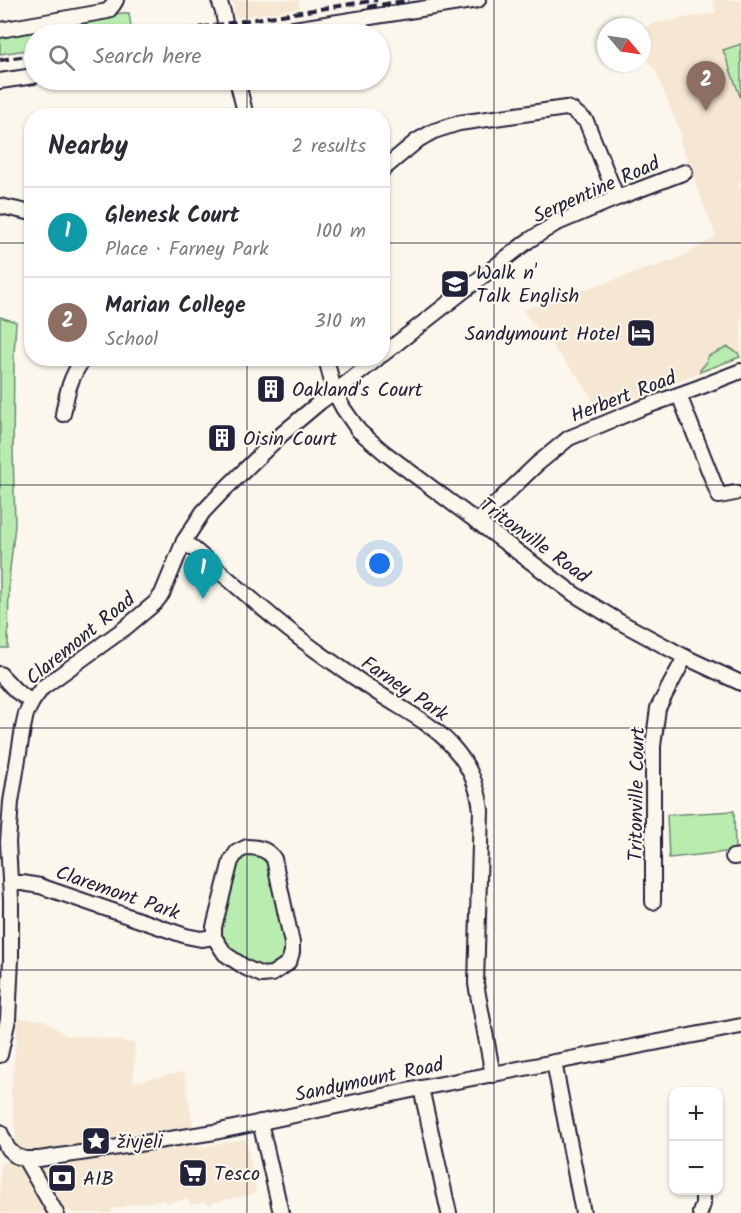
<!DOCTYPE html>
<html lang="en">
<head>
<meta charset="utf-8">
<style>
	body { margin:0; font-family:Kalam,sans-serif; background:#f2f2f3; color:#2b2b33 }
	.controls { position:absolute; right:18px; bottom:18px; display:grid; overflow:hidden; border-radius:12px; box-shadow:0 2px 4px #0004 }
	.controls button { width:54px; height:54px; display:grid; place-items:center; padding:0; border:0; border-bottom:2px solid #e1e1e2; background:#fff; color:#2b2b33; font:30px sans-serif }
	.compass { position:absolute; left:597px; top:18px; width:54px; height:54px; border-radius:50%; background:#fff; box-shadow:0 2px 4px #0004; rotate:119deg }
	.you { position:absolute; left:380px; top:564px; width:21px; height:21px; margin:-15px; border:4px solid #fff; border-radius:50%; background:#1a73e8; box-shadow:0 0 0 9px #1a73e833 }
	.badge { display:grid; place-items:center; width:39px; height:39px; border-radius:50%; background:#22223b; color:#fff; font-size:20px; font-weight:700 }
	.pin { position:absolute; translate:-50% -50px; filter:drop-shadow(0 2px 3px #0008) }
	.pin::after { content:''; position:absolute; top:32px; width:21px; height:18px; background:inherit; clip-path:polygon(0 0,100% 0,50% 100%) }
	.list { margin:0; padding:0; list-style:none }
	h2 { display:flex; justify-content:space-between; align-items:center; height:78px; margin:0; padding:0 24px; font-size:26px }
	h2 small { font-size:20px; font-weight:400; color:#7c7c81 }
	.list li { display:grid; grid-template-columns:39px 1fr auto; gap:18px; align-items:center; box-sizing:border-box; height:90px; padding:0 24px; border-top:2px solid #e1e1e2 }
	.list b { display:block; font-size:22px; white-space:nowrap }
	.list p { margin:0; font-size:20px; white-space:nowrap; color:#7c7c81 }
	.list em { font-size:20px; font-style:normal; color:#7c7c81 }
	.icon { flex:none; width:33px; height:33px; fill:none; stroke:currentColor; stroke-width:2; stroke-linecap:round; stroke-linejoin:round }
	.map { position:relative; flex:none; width:741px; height:1213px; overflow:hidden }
	.search { position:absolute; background:#fff; box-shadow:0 2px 4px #0004; left:24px; top:24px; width:366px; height:66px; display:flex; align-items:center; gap:15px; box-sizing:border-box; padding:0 21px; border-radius:33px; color:#7c7c81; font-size:22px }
	.panel { position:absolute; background:#fff; box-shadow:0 2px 4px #0004; left:24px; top:108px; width:366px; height:258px; border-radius:24px }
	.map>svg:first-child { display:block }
	.built { fill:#f6e7d3 }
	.green { fill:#b8edaf; stroke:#6d8875; stroke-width:1.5 }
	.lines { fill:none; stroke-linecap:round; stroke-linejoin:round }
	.minor-casing { stroke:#22223b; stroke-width:18 }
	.minor { stroke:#fbf7ec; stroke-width:14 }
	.rail { stroke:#22223b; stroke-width:4; stroke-dasharray:9 4.5; stroke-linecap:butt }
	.grid { fill:none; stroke:#22223b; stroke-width:1.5; stroke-opacity:0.55 }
	.labels { text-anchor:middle; stroke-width:4.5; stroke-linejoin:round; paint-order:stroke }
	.street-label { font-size:20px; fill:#22223b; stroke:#fbf7ec }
	.poi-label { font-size:20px; fill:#22223b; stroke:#fbf7ec; text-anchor:start }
</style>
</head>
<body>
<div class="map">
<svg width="741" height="1213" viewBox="0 0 741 1213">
	<rect width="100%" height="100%" fill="#fbf7ec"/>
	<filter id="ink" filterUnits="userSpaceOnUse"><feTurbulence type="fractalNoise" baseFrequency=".0167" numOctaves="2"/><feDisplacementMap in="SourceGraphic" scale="12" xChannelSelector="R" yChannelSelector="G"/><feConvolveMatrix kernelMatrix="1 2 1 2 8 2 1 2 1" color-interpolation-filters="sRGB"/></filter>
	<g filter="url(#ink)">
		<g class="built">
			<path d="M232 0H299L300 8 236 18Z"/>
			<path d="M713 0H741V181L738 183 741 191V357L599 412 582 382 522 310 677 259 716 237 680 141 681 135 654 67H651L642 44V29L654 23 716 13Z"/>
			<path d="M18 1018 45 1020 65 1035 93 1037 136 1044 133 1052 135 1053 133 1082 184 1072 197 1148 246 1139 256 1193 212 1203 211 1206 205 1202 190 1205 188 1199 168 1203 162 1200 125 1206 112 1209V1213H71L69 1210 64 1213H0V1165L14 1155 17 1149 11 1092Z"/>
		</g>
		<g class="green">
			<path d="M121 13H129L132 34H34V49L0 54V34Z"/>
			<path d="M741 44V99L723 50Z"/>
			<path d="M0 317 16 322 14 354 13 452 15 525 9 578 8 648H0Z"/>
			<path d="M728 347 738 353 740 357 700 372V370L706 363 708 356Z"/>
			<path d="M734 811 735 851 669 858 667 815Z"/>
			<path d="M252 853 261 854 268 860 287 945C284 976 261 970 241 957 231 951 223 945 221 932L238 858 244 854Z"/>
		</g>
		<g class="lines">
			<g class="minor-casing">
				<g id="minor">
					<path d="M219 0 223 12 227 34"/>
					<path d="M0 30 108 11 113 5 116 0"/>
					<path d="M262 34 478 0"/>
					<path d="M237 80 246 116"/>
					<path d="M0 81 34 76"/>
					<path d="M382 170 418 140 434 131 459 123 566 108 572 110 586 121 617 198"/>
					<path d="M0 206 32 213"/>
					<path d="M382 355 502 261 528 241 555 224 617 198 685 172"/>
					<path d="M326 358 334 391 343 408 359 431 385 453 574 594 620 622 685 657 741 683"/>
					<path d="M679 395 719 496 735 493"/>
					<path d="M63 414C67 392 70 377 84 358"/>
					<path d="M477 522 536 465 569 438 639 409 700 387 741 371"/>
					<path d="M184 541C232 581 277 624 328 659 348 673 368 687 389 700 410 713 434 726 451 745 468 763 478 785 481 810L476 984 493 1075"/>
					<path d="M0 674 16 691 32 702"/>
					<path d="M247 847C258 847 268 849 274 859L292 943V952L290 959 287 964 272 974 262 975 246 968 225 954 214 937V927L231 861 237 852Z"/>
					<path d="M733 857 741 856"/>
					<path d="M10 883H22L40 886 186 936 201 939 214 937"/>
					<path d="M653 902V746L658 708 685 657"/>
					<path d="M0 1055 8 1019 11 960V899L8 842 11 802 23 728 26 714 32 702 42 688 125 628 155 603 162 594 184 541 203 512 222 492 282 434 320 402 348 382 378 358"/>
					<path d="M554 1062 583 1213"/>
					<path d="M421 1088 449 1213"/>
					<path d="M260 1122 281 1213"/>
					<path d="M0 1132 8 1149 16 1156 25 1159H39L87 1152 215 1132 421 1088 741 1026"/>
					<path d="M25 1159 56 1213"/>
					<path d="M700 1213 703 1204V1190"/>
				</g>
			</g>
			<use href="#minor" class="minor"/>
			<g class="rail">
				<path d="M368 7 409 0"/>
				<path d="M160 34 377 0"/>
				<path d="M0 60 34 55"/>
			</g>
		</g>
	</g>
	<path class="grid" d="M247 0V34M494 0V1213M247 80V116M0 243H32M382 243H741M247 358V1213M0 485H741M0 728H741M0 970H741"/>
	<defs>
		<g id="school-square" transform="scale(1.5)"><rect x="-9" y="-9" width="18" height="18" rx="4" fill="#22223b" stroke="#fbf7ec"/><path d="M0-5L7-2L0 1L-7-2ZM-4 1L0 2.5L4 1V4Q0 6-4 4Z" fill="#fff"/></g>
		<g id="hotel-square" transform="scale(1.5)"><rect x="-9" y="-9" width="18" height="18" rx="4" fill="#22223b" stroke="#fbf7ec"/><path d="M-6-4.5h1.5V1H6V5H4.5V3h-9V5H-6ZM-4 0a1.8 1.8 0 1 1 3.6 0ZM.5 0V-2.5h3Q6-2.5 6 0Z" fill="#fff"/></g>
		<g id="building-square" transform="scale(1.5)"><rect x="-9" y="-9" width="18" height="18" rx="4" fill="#22223b" stroke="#fbf7ec"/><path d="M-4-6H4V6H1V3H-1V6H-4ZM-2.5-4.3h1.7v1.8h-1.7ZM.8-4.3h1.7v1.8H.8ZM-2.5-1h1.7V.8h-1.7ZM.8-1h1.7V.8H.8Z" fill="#fff"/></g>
		<g id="sight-square" transform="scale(1.5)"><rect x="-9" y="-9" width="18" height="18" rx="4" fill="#22223b" stroke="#fbf7ec"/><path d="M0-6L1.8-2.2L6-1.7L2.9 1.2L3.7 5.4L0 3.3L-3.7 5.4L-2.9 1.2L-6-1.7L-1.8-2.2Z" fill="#fff"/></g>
		<g id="supermarket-square" transform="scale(1.5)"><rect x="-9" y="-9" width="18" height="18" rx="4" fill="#22223b" stroke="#fbf7ec"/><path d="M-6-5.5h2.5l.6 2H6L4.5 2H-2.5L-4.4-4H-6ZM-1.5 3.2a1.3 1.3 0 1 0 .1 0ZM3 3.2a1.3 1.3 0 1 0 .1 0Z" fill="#fff"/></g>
		<g id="bank-square" transform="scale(1.5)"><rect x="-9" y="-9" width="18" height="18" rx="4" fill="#22223b" stroke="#fbf7ec"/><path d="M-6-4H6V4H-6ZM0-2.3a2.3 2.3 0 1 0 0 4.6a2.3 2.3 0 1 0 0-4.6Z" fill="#fff"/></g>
	</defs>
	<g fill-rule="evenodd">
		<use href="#school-square" x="455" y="284"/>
		<use href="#hotel-square" x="641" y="333"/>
		<use href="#building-square" x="271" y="389"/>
		<use href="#building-square" x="222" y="438"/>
		<use href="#sight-square" x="96" y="1141"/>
		<use href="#supermarket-square" x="193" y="1173"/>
		<use href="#bank-square" x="62" y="1178"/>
	</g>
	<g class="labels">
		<g class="street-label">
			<text transform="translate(596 189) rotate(-24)" y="7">Serpentine Road</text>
			<text transform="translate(623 396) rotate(-21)" y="7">Herbert Road</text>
			<text transform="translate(535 540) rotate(36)" y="7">Tritonville Road</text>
			<text transform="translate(80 638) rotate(-39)" y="7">Claremont Road</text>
			<text transform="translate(405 688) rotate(34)" y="7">Farney Park</text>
			<text transform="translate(636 794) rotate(-89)" y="7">Tritonville Court</text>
			<text transform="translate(118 892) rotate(19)" y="7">Claremont Park</text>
			<text transform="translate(369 1079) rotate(-12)" y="7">Sandymount Road</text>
		</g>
		<g class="poi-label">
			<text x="476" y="279">Walk n'<tspan x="476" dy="23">Talk English</tspan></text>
			<text x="620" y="340" text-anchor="end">Sandymount Hotel</text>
			<text x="292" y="396">Oakland's Court</text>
			<text x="243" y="445">Oisin Court</text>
			<text x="117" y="1148">živjeli</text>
			<text x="214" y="1180">Tesco</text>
			<text x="83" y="1185">AIB</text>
		</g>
	</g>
</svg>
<div class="controls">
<button>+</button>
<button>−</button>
</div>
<svg class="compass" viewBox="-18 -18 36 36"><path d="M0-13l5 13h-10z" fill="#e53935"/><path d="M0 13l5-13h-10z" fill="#7c7c81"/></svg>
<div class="you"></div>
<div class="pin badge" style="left:203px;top:599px;background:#0f9aa8">1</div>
<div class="pin badge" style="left:706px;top:111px;background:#8d6e63">2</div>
<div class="search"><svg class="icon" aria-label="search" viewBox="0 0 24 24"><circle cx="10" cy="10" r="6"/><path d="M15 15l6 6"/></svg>Search here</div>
<section class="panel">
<h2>Nearby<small>2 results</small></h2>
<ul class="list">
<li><span class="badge" style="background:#0f9aa8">1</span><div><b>Glenesk Court</b><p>Place · Farney Park</p></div><em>100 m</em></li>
<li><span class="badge" style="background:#8d6e63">2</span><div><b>Marian College</b><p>School</p></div><em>310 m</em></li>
</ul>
</section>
</div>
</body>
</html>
